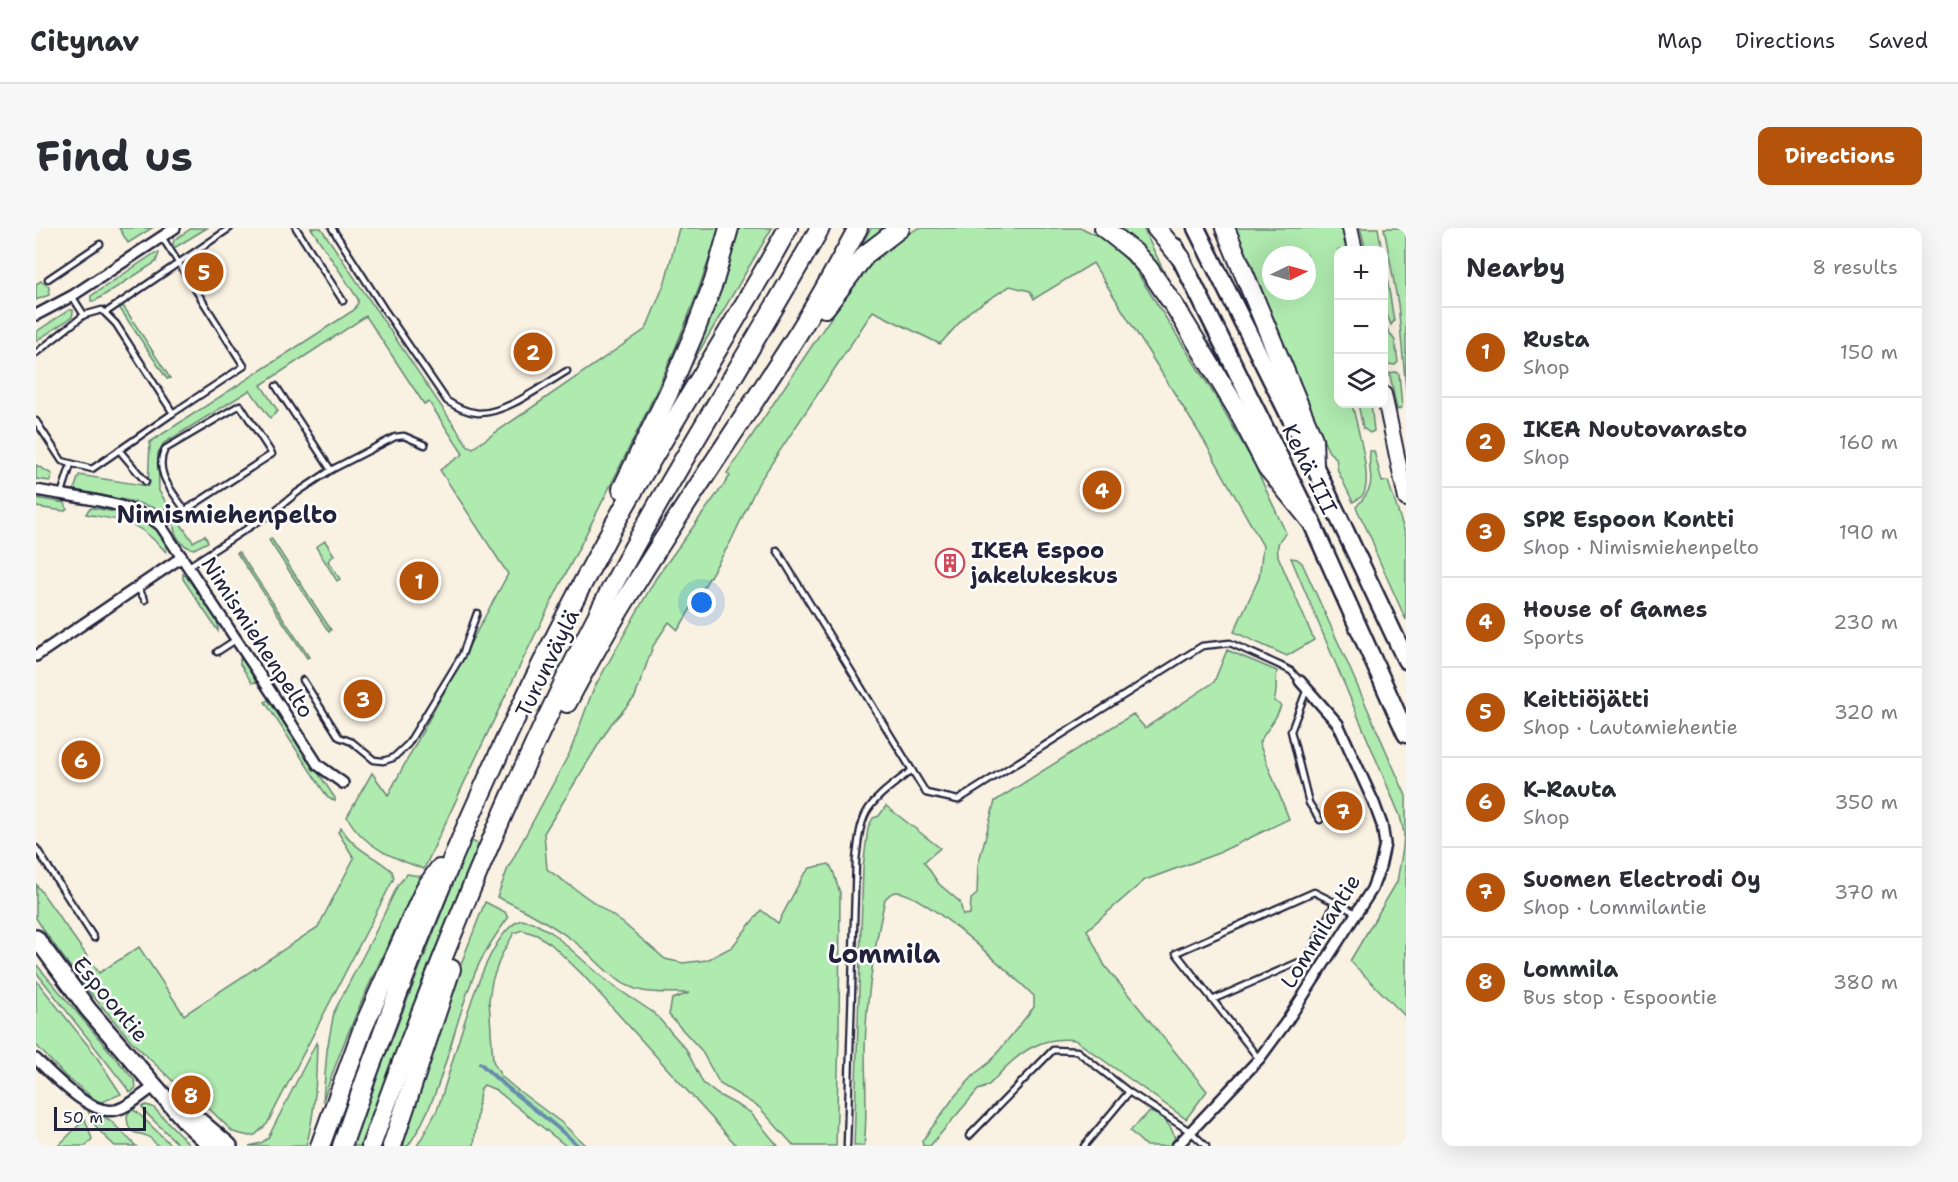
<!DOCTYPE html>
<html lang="en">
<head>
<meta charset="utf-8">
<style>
	body { margin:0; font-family:"Shantell Sans",sans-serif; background:#f7f7f7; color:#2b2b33 }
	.controls { position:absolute; right:18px; top:18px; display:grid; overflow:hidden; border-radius:12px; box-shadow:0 6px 24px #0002 }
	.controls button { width:54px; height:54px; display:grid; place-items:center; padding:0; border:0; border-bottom:2px solid #e1e1e2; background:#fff; color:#2b2b33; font:30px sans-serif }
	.compass { position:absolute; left:1226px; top:18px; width:54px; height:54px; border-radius:50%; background:#fff; box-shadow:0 6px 24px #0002; rotate:85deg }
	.scale { position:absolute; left:18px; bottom:15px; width:92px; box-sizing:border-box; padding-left:6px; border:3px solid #22223b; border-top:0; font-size:16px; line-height:21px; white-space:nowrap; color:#22223b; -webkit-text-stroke:4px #fff; paint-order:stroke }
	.you { position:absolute; left:666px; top:375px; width:21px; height:21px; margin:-15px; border:4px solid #fff; border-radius:50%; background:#1a73e8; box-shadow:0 0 0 9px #1a73e833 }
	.badge { display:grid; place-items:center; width:39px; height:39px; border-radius:50%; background:#b45309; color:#fff; font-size:20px; font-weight:700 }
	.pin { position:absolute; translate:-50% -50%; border:3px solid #fff; box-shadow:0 2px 6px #0006 }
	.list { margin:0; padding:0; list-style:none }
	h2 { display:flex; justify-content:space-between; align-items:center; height:78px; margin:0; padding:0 24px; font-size:26px }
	h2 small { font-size:20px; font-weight:400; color:#7c7c81 }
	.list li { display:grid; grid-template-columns:39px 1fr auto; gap:18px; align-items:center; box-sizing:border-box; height:90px; padding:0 24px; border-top:2px solid #e1e1e2 }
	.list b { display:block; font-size:22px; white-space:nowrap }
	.list p { margin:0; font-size:20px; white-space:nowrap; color:#7c7c81 }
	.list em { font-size:20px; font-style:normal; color:#7c7c81 }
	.icon { flex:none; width:33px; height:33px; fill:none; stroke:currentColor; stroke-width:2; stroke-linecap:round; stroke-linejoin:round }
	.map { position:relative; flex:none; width:1370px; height:918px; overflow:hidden; border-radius:12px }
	header { display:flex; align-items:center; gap:36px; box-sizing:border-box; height:84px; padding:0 30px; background:#fff; border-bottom:2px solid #e1e1e2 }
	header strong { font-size:28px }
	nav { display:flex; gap:33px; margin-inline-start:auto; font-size:21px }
	.intro { display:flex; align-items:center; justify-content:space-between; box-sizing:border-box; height:144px; padding:0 36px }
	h1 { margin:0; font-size:42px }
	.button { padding:15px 27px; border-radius:12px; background:#b45309; color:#fff; font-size:21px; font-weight:700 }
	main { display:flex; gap:36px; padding:0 36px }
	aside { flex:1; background:#fff; border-radius:12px; box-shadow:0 6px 24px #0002 }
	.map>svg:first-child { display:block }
	.green { fill:#afeaaf; stroke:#688675; stroke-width:1.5; fill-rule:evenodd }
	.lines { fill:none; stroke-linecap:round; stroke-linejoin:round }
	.stream { stroke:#688cac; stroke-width:4 }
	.service-casing { stroke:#22223b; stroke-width:9 }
	.minor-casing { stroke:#22223b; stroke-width:14 }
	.secondary-casing { stroke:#22223b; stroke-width:18 }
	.primary-casing { stroke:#22223b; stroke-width:20 }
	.trunk-casing { stroke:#22223b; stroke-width:21 }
	.motorway-casing { stroke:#22223b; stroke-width:22 }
	.service { stroke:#fff; stroke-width:4.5 }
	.minor { stroke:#fff; stroke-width:9 }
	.secondary { stroke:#fff; stroke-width:14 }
	.primary { stroke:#fff; stroke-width:15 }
	.trunk { stroke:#fff; stroke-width:16 }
	.motorway { stroke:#fff; stroke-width:18 }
	.labels { text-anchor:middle; stroke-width:5; stroke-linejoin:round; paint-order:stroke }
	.street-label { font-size:22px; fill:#22223b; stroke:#fff }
	.poi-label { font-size:22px; font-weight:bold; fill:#22223b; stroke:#fff; text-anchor:start }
	.neighbourhood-label { font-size:24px; font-weight:bold; fill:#22223b; stroke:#fff }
	.quarter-label { font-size:26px; font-weight:bold; fill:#22223b; stroke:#fff }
</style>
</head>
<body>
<header>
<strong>Citynav</strong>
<nav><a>Map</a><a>Directions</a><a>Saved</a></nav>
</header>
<div class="intro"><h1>Find us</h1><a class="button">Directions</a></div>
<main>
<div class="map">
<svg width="1370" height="918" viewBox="0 0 1370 918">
	<rect width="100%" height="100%" fill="#f9f1e2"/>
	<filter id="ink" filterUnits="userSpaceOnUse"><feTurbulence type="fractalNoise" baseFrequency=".0167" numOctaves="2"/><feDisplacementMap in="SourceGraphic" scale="12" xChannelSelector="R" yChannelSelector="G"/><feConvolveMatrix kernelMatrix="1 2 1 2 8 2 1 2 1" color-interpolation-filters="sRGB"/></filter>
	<g filter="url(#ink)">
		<g class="green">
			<path d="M83 0H116L92 15Z"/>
			<path d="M156 0H171L138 20 137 16 138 12Z"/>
			<path d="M275 0H285L432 218 437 220 610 101 629 54 643 0H683C645 127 583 240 524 357 476 451 432 546 388 641 357 630 328 619 311 589L336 545 352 567 472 346 404 242 427 226 393 174 388 176 330 88 225 157 242 183 234 190 214 162 128 215 122 225 123 263 135 282 119 280 99 274 38 262 43 247 112 258 114 214 318 82 322 75V71Z"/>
			<path d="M700 0H736L648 149Z"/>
			<path d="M835 0H849L822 23Z"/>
			<path d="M882 0H1046L1068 11 1085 26 1099 41 1183 174 1218 236 1250 305C1241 313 1241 318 1242 328L1278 412 1251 428 1198 404 1223 350 1227 318 1167 211 1057 35 998 71 994 63 974 58 934 83 904 116 837 83 723 254 694 315 642 402 633 394 617 418 599 469 575 496 508 605 511 641 587 695 629 731 647 735 671 732 696 719 725 682 742 695 767 648 774 640 793 636C800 644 799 655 804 664L803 806 800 918H758L723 879 684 856 665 822 633 787 636 771 653 765C638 764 621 766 607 763 580 758 563 734 544 718 519 698 490 682 461 669L472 640 534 524 557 462 620 350 694 248 691 245 820 52 849 22Z"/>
			<path d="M1083 0H1107L1135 58 1104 19Z"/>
			<path d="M1198 0H1306L1310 22H1302V176H1316C1320 195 1336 247 1328 265 1326 269 1321 272 1317 274L1302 243 1300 230 1293 224 1268 171ZM1235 27H1271V63H1235Z"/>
			<path d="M1324 0H1342L1346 22H1330Z"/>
			<path d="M1348 0H1370V161L1362 76Z"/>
			<path d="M119 25H123L120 34 59 73H55V68Z"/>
			<path d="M1348 31 1358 93 1355 97 1348 79Z"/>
			<path d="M5 53 13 59V67L0 72V56Z"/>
			<path d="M83 79H88L134 150 131 151Z"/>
			<path d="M33 82H37V84L36 89 0 113V104Z"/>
			<path d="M1348 96 1359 113 1362 134 1359 137 1351 136 1348 109Z"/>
			<path d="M1359 144 1363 146 1366 179 1361 182 1354 147V145Z"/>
			<path d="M1322 176H1335L1338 203 1334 205 1327 200Z"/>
			<path d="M1334 223H1338L1346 254 1352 253 1370 308V392L1339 323C1340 316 1324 289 1320 279 1344 253 1331 252 1334 223Z"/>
			<path d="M0 237 16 246 14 253 0 251Z"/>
			<path d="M0 270 29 275 31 281 28 283 0 279Z"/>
			<path d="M57 280C81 284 131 291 130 324 101 292 91 294 50 286L53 281Z"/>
			<path d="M142 292 157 314 169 307 172 314 158 321C146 319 137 307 138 295Z"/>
			<path d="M235 310 295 402 293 404 233 312Z"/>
			<path d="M289 313 298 327 292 333 304 351 301 353 280 319Z"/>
			<path d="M203 324 273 429 271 430 201 325Z"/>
			<path d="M1255 330 1261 331 1266 335 1307 425 1370 568V789L1314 733 1361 654 1367 620 1368 605 1364 588Z"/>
			<path d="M147 346 150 348 182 394V403L147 351Z"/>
			<path d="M1191 422 1241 443C1239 454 1242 463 1238 473L1245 477C1242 490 1230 502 1223 515L1253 591 1180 626 1109 652 1051 702 1069 738 1171 863 1150 891 1039 812C1006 808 985 823 964 845 957 853 952 860 942 862L894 918H887L886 913 919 868 940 845 954 834 998 779V768C975 746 889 665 861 664 855 664 853 667 849 671 838 721 830 770 829 821 829 853 832 886 828 918H818L827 640 832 600 837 590 843 588 850 578 904 620 888 634 903 656 924 674 927 687 934 686 935 671 941 666 942 637 959 573 1097 486 1109 500 1178 454Z"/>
			<path d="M204 431 208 433 220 454 216 455 204 436Z"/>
			<path d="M233 471 299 570V573L292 570 229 474Z"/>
			<path d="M305 600C322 625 335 625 356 643L358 650 231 896 219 907 213 908 197 904 148 856 144 860 95 813 46 755 9 704 0 690V656L63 745 103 719 148 787 282 699 318 630 302 604Z"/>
			<path d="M434 612 444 617 396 730 328 918H317L345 839Z"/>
			<path d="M371 646 384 648C350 722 312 795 287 873L291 822 298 784 337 709 362 657Z"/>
			<path d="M449 674 469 684 472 690C458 709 445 728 437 750 414 806 407 868 372 918H364L411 772Z"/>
			<path d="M485 692 496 694 515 704 573 755 618 785 650 821 667 855 681 866 714 884 742 918H701L546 746 515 716 501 707 486 702 478 705 465 728 456 753 453 772 457 833 465 848 479 860 526 895 550 918H530L460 862 448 857 444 862 438 918H381C388 906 395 894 401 882 417 841 445 706 485 692Z"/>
			<path d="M0 736 99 853 100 859 96 864H94L0 744Z"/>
			<path d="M0 752 58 825 85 866 64 875 29 848 0 817Z"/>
			<path d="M281 813C280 849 280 883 270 918H213L225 915 232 910Z"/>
			<path d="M110 877 117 879 155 918H144L110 885 106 879Z"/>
			<path d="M54 881 74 892 100 918H79C67 907 58 899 52 883Z"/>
			<path d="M97 882 101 884 136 918H122C119 915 117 912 114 910 103 902 92 911 91 888L93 884Z"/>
			<path d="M1113 884C1127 887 1136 898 1139 911L1132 918H1110L1094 903Z"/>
			<path d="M49 891 56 911 50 918H22Z"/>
		</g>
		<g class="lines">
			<path class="stream" d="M444 835C474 865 511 888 542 918"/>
			<g class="service-casing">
				<g id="service">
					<path d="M260 0 307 73"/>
					<path d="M296 0 348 81 411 173C421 179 430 184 442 185 470 186 507 157 531 143"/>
					<path d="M126 9 208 138 137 185"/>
					<path d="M12 51 64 16"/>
					<path d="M36 68 48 87"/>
					<path d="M69 85 194 0"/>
					<path d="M0 125 48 87 66 82 80 96 137 185 56 241 26 233 0 193"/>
					<path d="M83 222 110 254"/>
					<path d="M295 242 359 209 368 208 389 217"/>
					<path d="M25 267 35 236"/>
					<path d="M125 298 236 226 204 177 129 221C117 244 137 264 149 282"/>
					<path d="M741 322 890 565 922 572 1166 418 1194 415 1243 437 1255 443 1264 453"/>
					<path d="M153 338 237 284 262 264 295 242 240 158"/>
					<path d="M102 360 109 372"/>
					<path d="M181 424 201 411"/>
					<path d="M267 452 303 509 316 514 338 532 347 533 357 530 372 516 426 427 441 385"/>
					<path d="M1271 461 1255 503 1273 575 1284 592"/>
					<path d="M0 620 58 710"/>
					<path d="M1176 772 1272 730 1299 674"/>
					<path d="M1223 831 1140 725 1278 664 1320 685"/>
					<path d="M933 908 1017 822 1041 823 1093 864 1155 904 1170 918"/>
					<path d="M811 918 820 632C822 616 823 599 830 585 839 568 861 554 876 542"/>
					<path d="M1048 918 1093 864"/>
				</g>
			</g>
			<g class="minor-casing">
				<g id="minor">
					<path d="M0 87 36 68 139 0"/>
					<path d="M0 262C35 269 100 274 125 298L239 470 282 537 307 555"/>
					<path d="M0 428 146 329"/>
					<path d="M0 831C17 847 54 888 80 882 95 878 107 866 119 858"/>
					<path d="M1141 918 1223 831 1251 793 1336 661 1344 639 1349 616 1346 597 1338 575 1302 496 1264 453"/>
				</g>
			</g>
			<g class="secondary-casing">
				<g id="secondary">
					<path d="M1314 0 1319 22"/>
					<path d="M1348 166 1370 271"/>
				</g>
			</g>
			<g class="primary-casing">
				<g id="primary">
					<path d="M0 710 52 781 151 895 176 918"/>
					<path d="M159 889 193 918"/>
				</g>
			</g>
			<g class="trunk-casing">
				<g id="trunk">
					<path d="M1160 0 1278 237 1370 432"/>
					<path d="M1139 19 1275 293 1370 506"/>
				</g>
			</g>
			<g class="motorway-casing">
				<g id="motorway">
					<path d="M1068 0 1098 24 1113 41 1141 82 1201 181 1231 239 1275 293"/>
					<path d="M1120 0 1145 30"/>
					<path d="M1189 0 1277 211 1278 237"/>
					<path d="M789 80 830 26 864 0"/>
					<path d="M586 261 632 166 659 103 678 53 693 0"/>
					<path d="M531 475C597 349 680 234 756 115 780 78 801 39 822 0"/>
					<path d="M284 918 327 800 389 661 403 641"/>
					<path d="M306 918C379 707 466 502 573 306 630 202 695 104 752 0"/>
					<path d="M335 918C404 727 481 540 575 361 640 238 716 121 784 0"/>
					<path d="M356 918 415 741"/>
				</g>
			</g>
			<use href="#service" class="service"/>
			<use href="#minor" class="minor"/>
			<use href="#secondary" class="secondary"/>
			<use href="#primary" class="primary"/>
			<use href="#trunk" class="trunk"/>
			<use href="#motorway" class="motorway"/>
		</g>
	</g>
	<defs>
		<g id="building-ring" transform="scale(1.5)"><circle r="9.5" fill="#fff" stroke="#d1495b" stroke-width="1.5"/><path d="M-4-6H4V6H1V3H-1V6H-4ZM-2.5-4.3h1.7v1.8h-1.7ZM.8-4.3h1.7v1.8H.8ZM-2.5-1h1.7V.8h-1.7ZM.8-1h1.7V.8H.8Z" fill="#d1495b"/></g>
	</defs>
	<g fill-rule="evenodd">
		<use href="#building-ring" x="914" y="335"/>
	</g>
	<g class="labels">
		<g class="street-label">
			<text transform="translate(1274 241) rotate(64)" y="8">Kehä III</text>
			<text transform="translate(222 409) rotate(57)" y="8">Nimismiehenpelto</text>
			<text transform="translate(511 435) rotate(-64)" y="8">Turunväylä</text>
			<text transform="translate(1284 703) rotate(-58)" y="8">Lommilantie</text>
			<text transform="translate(75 771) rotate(50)" y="8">Espoontie</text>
		</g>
		<g class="poi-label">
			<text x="935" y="330">IKEA Espoo<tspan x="935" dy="25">jakelukeskus</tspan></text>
		</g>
		<g class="neighbourhood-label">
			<text x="191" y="295">Nimismiehenpelto</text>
		</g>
		<g class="quarter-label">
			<text x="848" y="735">Lommila</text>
		</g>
	</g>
</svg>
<div class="controls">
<button>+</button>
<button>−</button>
<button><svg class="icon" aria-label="layers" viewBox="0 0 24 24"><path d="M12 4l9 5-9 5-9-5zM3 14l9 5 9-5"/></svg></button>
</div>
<svg class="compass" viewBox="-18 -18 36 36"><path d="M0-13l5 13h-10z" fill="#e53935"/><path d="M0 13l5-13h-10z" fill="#7c7c81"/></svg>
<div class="scale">50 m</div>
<div class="you"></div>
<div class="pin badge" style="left:383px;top:353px">1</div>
<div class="pin badge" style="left:497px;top:124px">2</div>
<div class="pin badge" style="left:327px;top:471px">3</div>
<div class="pin badge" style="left:1066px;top:262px">4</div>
<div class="pin badge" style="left:168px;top:44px">5</div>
<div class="pin badge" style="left:45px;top:532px">6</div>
<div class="pin badge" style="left:1307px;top:583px">7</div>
<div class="pin badge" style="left:155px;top:867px">8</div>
</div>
<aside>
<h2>Nearby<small>8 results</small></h2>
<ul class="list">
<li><span class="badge">1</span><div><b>Rusta</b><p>Shop</p></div><em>150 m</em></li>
<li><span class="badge">2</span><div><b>IKEA Noutovarasto</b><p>Shop</p></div><em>160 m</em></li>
<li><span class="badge">3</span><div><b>SPR Espoon Kontti</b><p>Shop · Nimismiehenpelto</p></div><em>190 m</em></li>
<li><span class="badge">4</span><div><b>House of Games</b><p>Sports</p></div><em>230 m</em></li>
<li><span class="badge">5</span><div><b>Keittiöjätti</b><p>Shop · Lautamiehentie</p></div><em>320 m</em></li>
<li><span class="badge">6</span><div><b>K-Rauta</b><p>Shop</p></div><em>350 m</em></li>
<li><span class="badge">7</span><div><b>Suomen Electrodi Oy</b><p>Shop · Lommilantie</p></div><em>370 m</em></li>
<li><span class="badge">8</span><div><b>Lommila</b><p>Bus stop · Espoontie</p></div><em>380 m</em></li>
</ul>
</aside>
</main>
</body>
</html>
